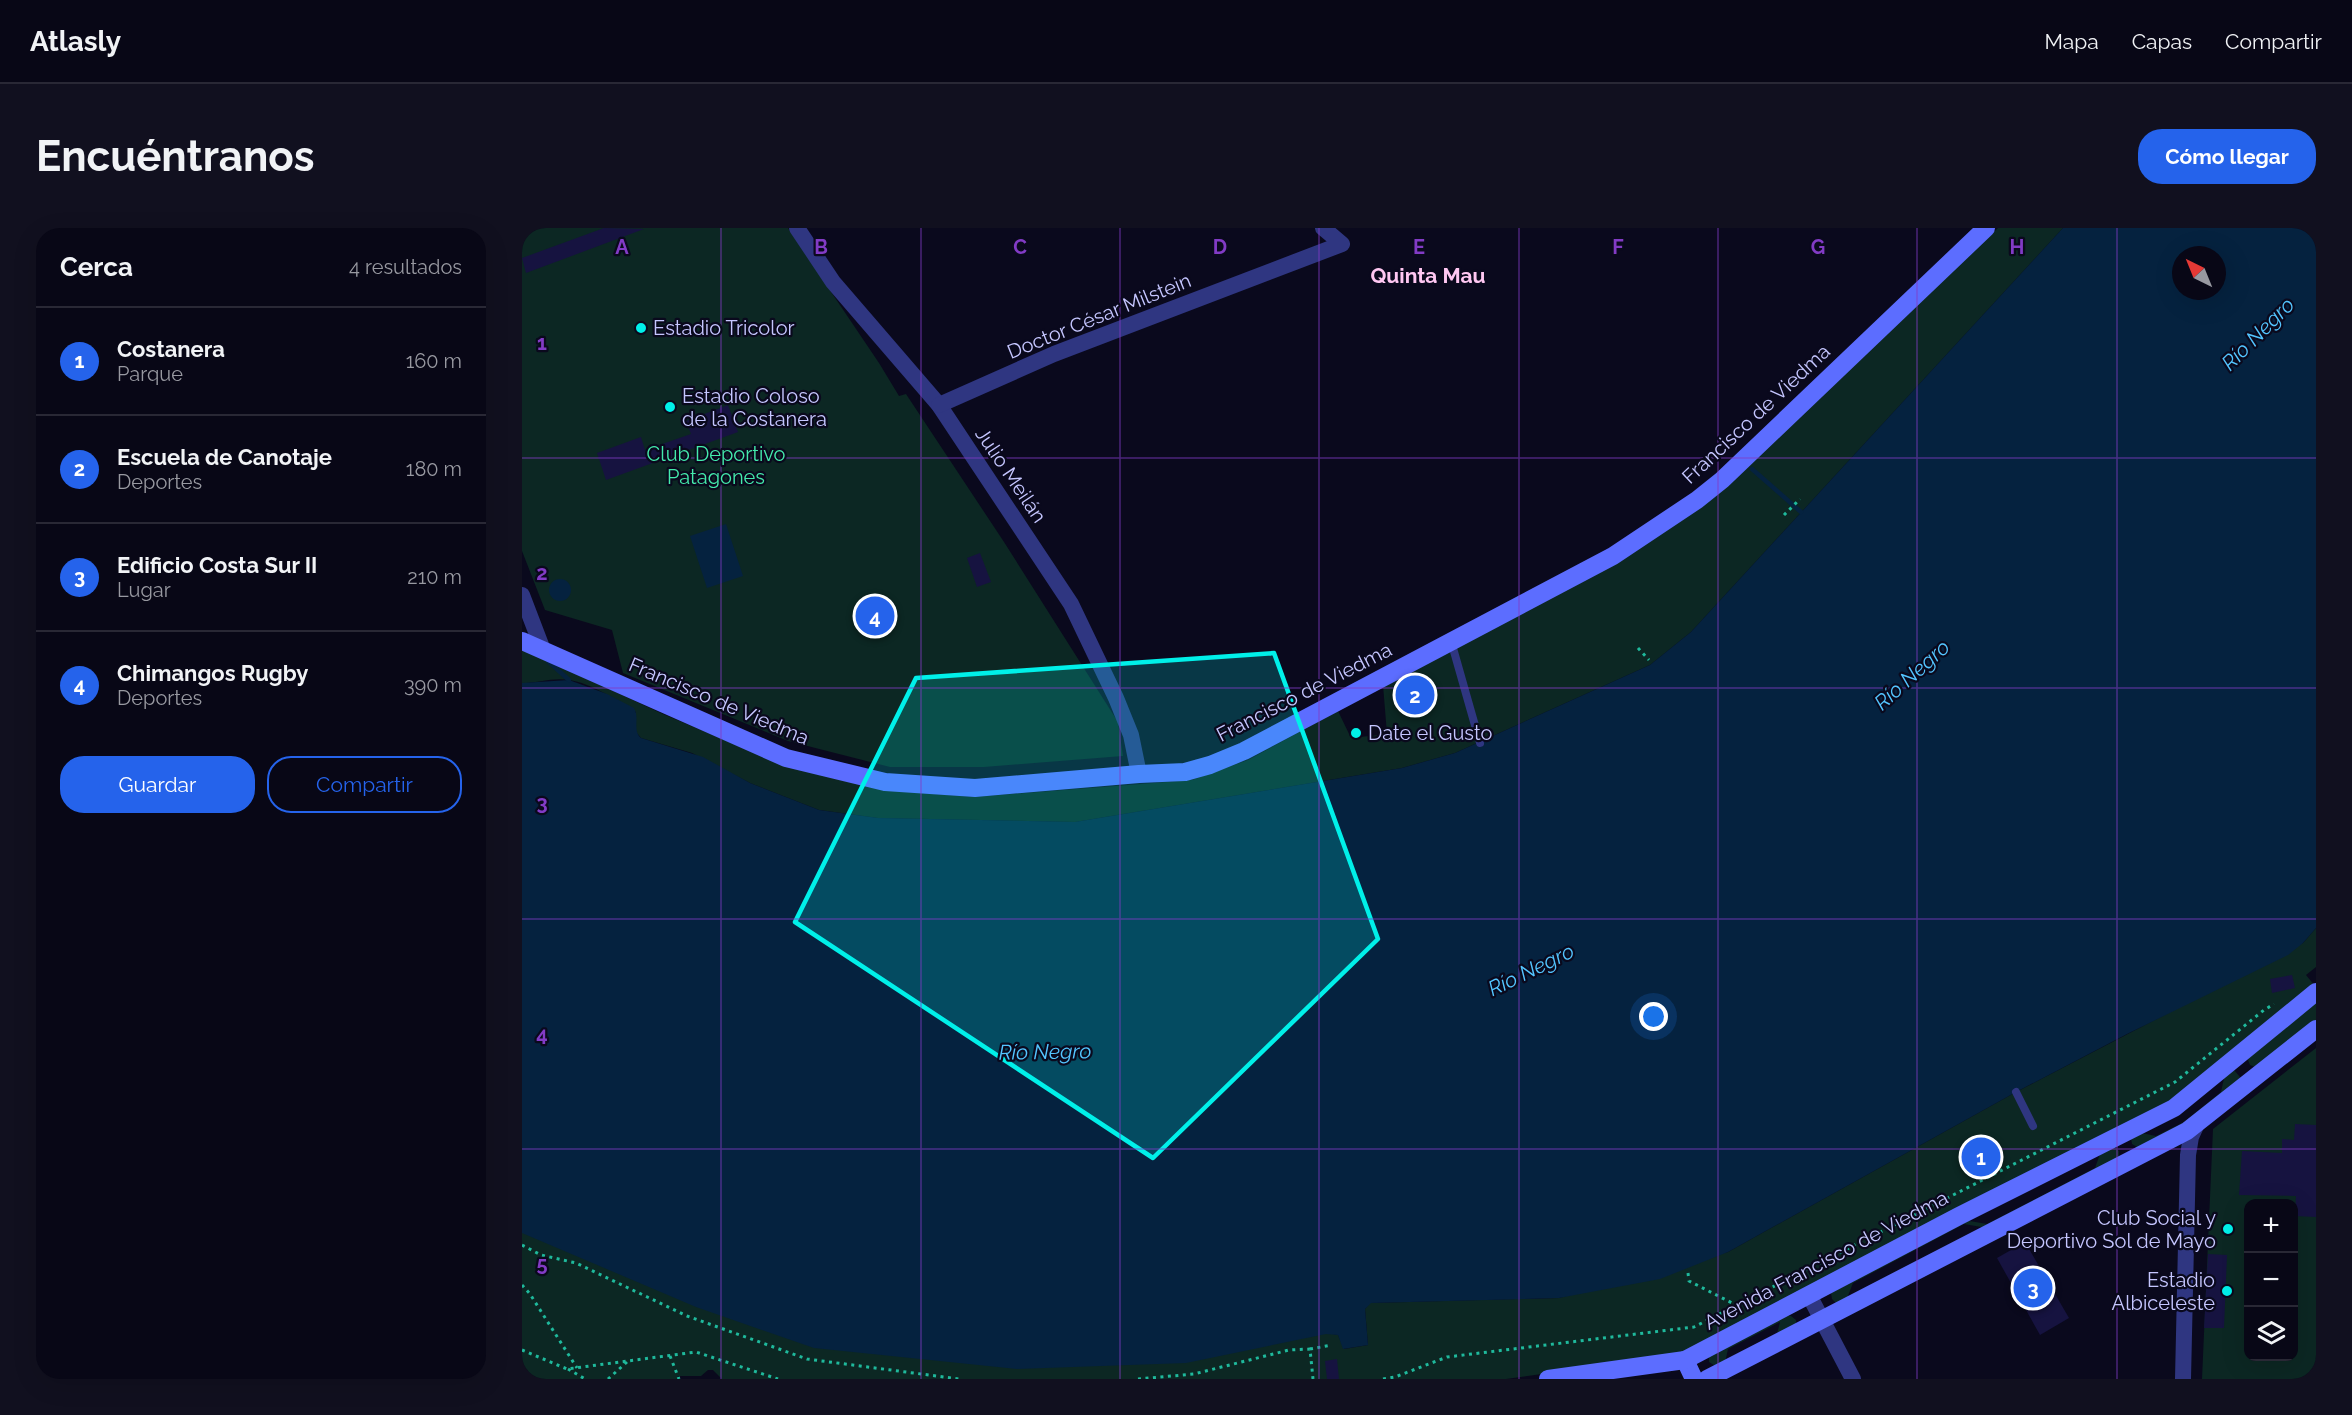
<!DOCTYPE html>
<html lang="es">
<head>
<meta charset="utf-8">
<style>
	body { margin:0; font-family:Raleway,sans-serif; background:#11101f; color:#f1f3f6 }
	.controls { position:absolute; right:18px; bottom:18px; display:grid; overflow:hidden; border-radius:12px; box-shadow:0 6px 24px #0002 }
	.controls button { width:54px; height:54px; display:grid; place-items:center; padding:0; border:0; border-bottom:2px solid #292835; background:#080716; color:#f1f3f6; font:30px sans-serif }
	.compass { position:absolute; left:1650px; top:18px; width:54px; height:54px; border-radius:50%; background:#080716; box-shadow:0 6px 24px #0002; rotate:317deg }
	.you { position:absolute; left:1132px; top:789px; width:21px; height:21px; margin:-15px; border:4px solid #fff; border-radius:50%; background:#1a73e8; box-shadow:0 0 0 9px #1a73e833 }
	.badge { display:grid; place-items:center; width:39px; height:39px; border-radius:50%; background:#2563eb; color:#fff; font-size:20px; font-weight:700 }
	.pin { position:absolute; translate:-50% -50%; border:3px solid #fff; box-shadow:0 2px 6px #0006 }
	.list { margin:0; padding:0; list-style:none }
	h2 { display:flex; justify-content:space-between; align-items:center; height:78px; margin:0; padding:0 24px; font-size:26px }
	h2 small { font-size:20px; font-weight:400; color:#9899a1 }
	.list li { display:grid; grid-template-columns:39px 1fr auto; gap:18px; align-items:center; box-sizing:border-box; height:108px; padding:0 24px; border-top:2px solid #292835 }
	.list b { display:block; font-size:22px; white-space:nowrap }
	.list p { margin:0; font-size:20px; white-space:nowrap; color:#9899a1 }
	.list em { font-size:20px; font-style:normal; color:#9899a1 }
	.actions { display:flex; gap:12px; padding:18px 24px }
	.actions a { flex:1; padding:14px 0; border:2px solid #2563eb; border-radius:24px; text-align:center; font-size:21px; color:#2563eb }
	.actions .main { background:#2563eb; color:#fff }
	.icon { flex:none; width:33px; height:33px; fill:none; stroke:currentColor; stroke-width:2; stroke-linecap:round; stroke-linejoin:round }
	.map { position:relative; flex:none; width:1794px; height:1151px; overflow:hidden; border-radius:24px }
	header { display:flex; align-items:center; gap:36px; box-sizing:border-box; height:84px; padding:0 30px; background:#080716; border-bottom:2px solid #292835 }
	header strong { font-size:28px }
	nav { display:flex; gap:33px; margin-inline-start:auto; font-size:21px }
	.intro { display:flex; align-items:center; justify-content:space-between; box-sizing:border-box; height:144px; padding:0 36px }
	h1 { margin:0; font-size:42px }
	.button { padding:15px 27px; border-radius:24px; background:#2563eb; color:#fff; font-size:21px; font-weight:700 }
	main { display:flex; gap:36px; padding:0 36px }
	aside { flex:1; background:#080716; border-radius:24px; box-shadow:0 6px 24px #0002 }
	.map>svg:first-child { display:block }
	.green { fill:#0c2723; fill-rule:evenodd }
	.water { fill:#05223f; fill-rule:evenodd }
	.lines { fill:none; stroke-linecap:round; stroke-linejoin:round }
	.stream { stroke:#05223f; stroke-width:4.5 }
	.building { fill:#161340 }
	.path { stroke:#1fb99c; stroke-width:3; stroke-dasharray:3 4.5; stroke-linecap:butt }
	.lane { stroke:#2f3681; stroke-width:8 }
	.street { stroke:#2f3681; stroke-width:16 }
	.secondary { stroke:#5c6dff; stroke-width:18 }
	.marked { fill:#00f0e9; fill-opacity:0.2; stroke:#00f0e9; stroke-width:4.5; stroke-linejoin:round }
	.grid { fill:none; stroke:#823bc5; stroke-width:1.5; stroke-opacity:0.55 }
	.poi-dot { fill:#00f0e9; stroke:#0a091d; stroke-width:2 }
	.labels { text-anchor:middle; stroke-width:4.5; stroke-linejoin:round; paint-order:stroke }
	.street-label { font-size:20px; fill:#c5c6ff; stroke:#0a091d }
	.poi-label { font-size:20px; fill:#c5c6ff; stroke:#0a091d; text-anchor:start }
	.park-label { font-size:20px; fill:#44ebac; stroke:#0a091d }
	.neighbourhood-label { font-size:21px; font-weight:bold; fill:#ffc7f2; stroke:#0a091d }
	.water-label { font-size:21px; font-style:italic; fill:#53c5ff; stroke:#0a091d }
	.grid-label { font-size:20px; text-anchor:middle; font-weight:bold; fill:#823bc5; stroke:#0a091d; stroke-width:4.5; stroke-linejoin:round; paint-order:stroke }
</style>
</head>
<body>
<header>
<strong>Atlasly</strong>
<nav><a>Mapa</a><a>Capas</a><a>Compartir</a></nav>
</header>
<div class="intro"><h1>Encuéntranos</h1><a class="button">Cómo llegar</a></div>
<main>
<aside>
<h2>Cerca<small>4 resultados</small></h2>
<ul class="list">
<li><span class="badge">1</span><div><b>Costanera</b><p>Parque</p></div><em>160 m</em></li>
<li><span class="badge">2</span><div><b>Escuela de Canotaje</b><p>Deportes</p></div><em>180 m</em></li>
<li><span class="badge">3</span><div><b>Edificio Costa Sur II</b><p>Lugar</p></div><em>210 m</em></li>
<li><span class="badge">4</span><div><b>Chimangos Rugby</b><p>Deportes</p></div><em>390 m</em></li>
</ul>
<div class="actions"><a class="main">Guardar</a><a>Compartir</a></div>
</aside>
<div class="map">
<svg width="1794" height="1151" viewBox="0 0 1794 1151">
	<rect width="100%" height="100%" fill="#0a091d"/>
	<g class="green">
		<path d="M0 0H266L357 135 377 168 384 166 482 314 596 494 601 528 462 539H368L266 513 101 445 90 402 23 382 0 323Z"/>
		<path d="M1476 0H1541L1169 404 1128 437 933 525 880 540 553 594 356 590 297 582 228 555 170 525 119 510 114 504V484C96 473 69 455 47 452 32 449 15 455 0 455V421L141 486 266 539 360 562 451 569 670 552 726 532 816 483 829 510 865 506 861 457 1209 254Z"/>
		<path d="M1794 700V739L1784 747 1793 758 1650 875 1161 1126 984 1151H200L191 1142H186L179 1148H156L155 1151H0V965L816 1107 822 1121 846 1117 843 1081 848 1075 1037 1070 1206 1024 1494 864 1781 715Z"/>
		<path d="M1794 772V793L1733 839 1728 837 1726 832 1728 826Z"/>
		<path d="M1794 820V1151H1680L1691 901ZM1726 976H1772V1128H1726Z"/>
		<path d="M1712 842 1718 849 1717 854 1665 896 1615 919 1610 916 1609 910 1615 904 1634 908 1662 894 1699 864 1703 846Z"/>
		<path d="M1592 918 1597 923V929L1465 1000 1442 996 1331 1055 1324 1073 1314 1075 1310 1071 1309 1065 1442 992 1465 996 1573 940 1579 923Z"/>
		<path d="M1264 1087 1269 1088 1274 1092V1097L1254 1110 1258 1094 1206 1121 1203 1135 1195 1139 1187 1134V1129Z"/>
	</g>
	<g class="water">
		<path d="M1541 0H1794V700L1781 715 1766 727 1605 806 1494 864 1206 1024 1138 1051 1037 1070 849 1075 843 1081 846 1117 821 1121 816 1107 804 1106 664 1135 495 1141 292 1120 174 1079 0 1005V455L47 452 85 466 112 480C118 490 110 502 119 510L181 529 228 555 297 582 356 590 553 594 880 540 933 525 1128 437 1169 404ZM1659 27H1695V63H1659Z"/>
		<path d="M204 296 221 348 185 360 168 308Z"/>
		<circle cx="38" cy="362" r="11"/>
	</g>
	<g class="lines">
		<g class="stream">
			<path d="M1230 241 1279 284"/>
			<path d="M26 433 47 452"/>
		</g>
	</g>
	<g class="building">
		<path d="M82 0 122 1 4 45 0 30Z"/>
		<path d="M206 177 216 204 84 252 75 225 119 209 123 222 169 206 164 193Z"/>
		<path d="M458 325 469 354 455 359 445 330Z"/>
		<path d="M1770 747 1773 760 1750 765 1748 751Z"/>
		<path d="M1773 896 1794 897V989L1773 988 1774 968 1717 967 1720 923 1760 925V911L1772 912Z"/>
		<path d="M1503 1014 1547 1090 1518 1107 1475 1030Z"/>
		<path d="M1686 1026 1705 1027 1702 1100H1682Z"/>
		<path d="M815 1131 817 1151H805L803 1133Z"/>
	</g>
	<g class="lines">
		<g class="path">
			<path d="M1262 287 1278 271"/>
			<path d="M1116 420 1127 432"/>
			<path d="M0 1017 19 1027 54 1035 165 1088 285 1131 437 1151"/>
			<path d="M1166 1045 1167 1053 1214 1077"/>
			<path d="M0 1057 8 1066 55 1140"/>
			<path d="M788 1121 810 1117"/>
			<path d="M0 1122 45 1141 174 1124 256 1151"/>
			<path d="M148 1128 157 1151"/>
			<path d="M46 1141 63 1151"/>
			<path d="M86 1151 105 1134"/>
			<path d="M616 1151 672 1146 767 1122 788 1121 791 1151"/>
			<path d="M861 1151 873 1149 925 1129 1172 1099 1653 854 1742 782 1752 776"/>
		</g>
		<g class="lane">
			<path d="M929 413 958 515"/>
			<path d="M1494 864 1511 898"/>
		</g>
		<g class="street">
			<path d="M275 0 311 54 417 177 549 376 594 470 609 507 617 546"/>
			<path d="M417 177 532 126 820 16 801 0"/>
			<path d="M0 367 21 422"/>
			<path d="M1287 1067 1331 1151"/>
			<path d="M1661 1151 1666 927 1669 909 1674 898"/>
		</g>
		<g class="secondary">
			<path d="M0 413 264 530 363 554 453 560 617 546 663 544 688 537 722 523 1091 328 1175 272 1200 252 1464 0"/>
			<path d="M1163 1132 1172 1151"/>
			<path d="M1026 1151 1163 1132 1437 988 1652 880 1794 764"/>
			<path d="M1185 1151 1665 903 1794 801"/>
		</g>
	</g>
	<path class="marked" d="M752 425 856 711 631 930 273 694 394 450Z"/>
	<path class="grid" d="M199 0V1151M399 0V1151M598 0V1151M797 0V1151M997 0V1151M1196 0V1151M1395 0V1151M1595 0V1151M0 230H1794M0 460H1794M0 691H1794M0 921H1794"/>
	<g class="poi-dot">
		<circle cx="119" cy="100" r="6"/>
		<circle cx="148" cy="179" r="6"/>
		<circle cx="834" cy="505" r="6"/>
		<circle cx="1706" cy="1001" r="6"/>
		<circle cx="1705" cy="1063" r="6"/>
	</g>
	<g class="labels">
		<g class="street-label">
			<text transform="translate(577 88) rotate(-22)" y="7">Doctor César Milstein</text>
			<text transform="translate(1234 186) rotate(-43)" y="7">Francisco de Viedma</text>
			<text transform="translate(489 247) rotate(56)" y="7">Julio Meilán</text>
			<text transform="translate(782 464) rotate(-27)" y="7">Francisco de Viedma</text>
			<text transform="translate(197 473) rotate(23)" y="7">Francisco de Viedma</text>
			<text transform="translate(1304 1032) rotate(-28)" y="7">Avenida Francisco de Viedma</text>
		</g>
		<g class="poi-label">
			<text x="131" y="107">Estadio Tricolor</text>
			<text x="160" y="175">Estadio Coloso<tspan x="160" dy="23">de la Costanera</tspan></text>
			<text x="846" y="512">Date el Gusto</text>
			<text x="1694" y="997" text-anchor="end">Club Social y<tspan x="1694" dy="23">Deportivo Sol de Mayo</tspan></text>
			<text x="1693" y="1059" text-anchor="end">Estadio<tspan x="1693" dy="23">Albiceleste</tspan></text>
		</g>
		<g class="park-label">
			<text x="194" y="233">Club Deportivo<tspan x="194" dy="23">Patagones</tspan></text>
		</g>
		<g class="neighbourhood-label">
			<text x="906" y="55">Quinta Mau</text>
		</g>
		<g class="water-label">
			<text transform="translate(1736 106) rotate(-45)" y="7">Río Negro</text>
			<text transform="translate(1390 447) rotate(-42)" y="7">Río Negro</text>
			<text transform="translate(1009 742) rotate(-26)" y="7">Río Negro</text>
			<text transform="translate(523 824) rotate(-1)" y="7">Río Negro</text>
		</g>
	</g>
	<g class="grid-label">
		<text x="100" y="26">A</text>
		<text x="299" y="26">B</text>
		<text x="498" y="26">C</text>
		<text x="698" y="26">D</text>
		<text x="897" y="26">E</text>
		<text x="1096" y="26">F</text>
		<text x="1296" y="26">G</text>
		<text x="1495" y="26">H</text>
		<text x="20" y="122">1</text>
		<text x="20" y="352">2</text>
		<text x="20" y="582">3</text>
		<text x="20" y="813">4</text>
		<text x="20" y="1043">5</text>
	</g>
</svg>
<div class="controls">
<button>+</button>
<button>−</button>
<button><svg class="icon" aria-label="layers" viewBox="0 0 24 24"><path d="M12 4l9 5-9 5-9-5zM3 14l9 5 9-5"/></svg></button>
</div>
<svg class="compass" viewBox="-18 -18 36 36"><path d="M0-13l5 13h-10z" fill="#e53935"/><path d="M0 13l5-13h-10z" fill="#9899a1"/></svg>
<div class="you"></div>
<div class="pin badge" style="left:1459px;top:929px">1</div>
<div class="pin badge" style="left:893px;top:467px">2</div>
<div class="pin badge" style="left:1511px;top:1060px">3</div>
<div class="pin badge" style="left:353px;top:388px">4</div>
</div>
</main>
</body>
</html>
